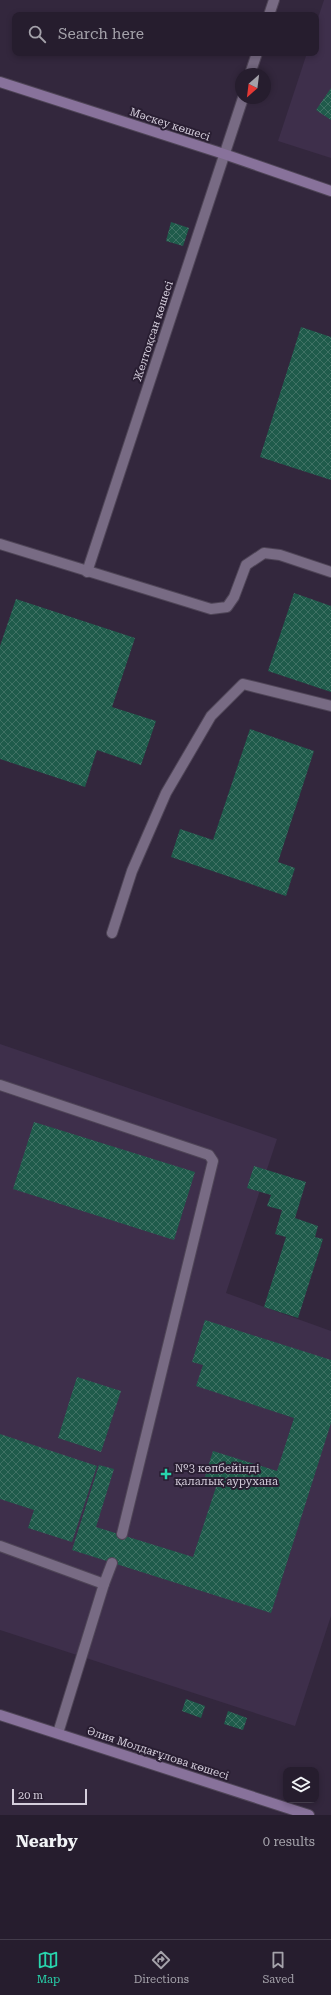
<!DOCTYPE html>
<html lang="en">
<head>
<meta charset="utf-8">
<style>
	body { margin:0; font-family:"Roboto Serif",serif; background:#2e2636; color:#f1f3f6 }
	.controls { position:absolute; right:12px; bottom:12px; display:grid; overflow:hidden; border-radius:8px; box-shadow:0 2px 6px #0003 }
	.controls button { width:36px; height:36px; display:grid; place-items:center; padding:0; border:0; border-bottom:1px solid #423b4a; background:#261d2e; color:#f1f3f6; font:20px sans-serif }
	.compass { position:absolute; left:235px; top:68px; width:36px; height:36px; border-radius:50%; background:#261d2e; box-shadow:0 2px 6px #0003; rotate:208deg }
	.scale { position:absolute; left:12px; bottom:10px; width:75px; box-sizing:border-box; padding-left:4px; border:2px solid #d5cedc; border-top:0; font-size:11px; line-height:14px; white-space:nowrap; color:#d5cedc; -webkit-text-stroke:3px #291e32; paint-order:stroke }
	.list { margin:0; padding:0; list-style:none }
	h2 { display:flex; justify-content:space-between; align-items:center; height:52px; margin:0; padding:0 16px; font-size:17px }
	h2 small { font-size:13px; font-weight:400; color:#a4a2aa }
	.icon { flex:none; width:22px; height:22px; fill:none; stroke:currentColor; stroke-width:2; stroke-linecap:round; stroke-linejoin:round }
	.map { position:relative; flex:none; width:331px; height:1815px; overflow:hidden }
	.search { position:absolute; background:#261d2e; box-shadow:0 2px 6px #0003; left:12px; right:12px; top:12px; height:44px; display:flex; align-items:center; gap:10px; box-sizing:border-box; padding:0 14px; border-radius:8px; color:#a4a2aa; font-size:15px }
	.sheet { height:124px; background:#261d2e }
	nav { display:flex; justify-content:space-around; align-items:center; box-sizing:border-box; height:56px; border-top:1px solid #423b4a; background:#261d2e; font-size:11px; color:#a4a2aa }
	nav a { display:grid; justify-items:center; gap:2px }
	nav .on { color:#28d5ad }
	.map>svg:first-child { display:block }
	.built { fill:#3e2f4b }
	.building { fill:url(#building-cross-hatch) }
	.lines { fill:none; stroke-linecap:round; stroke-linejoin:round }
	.lane-casing { stroke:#4f4557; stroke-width:12 }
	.street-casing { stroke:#4f4557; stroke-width:12 }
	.secondary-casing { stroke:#4f4557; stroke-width:12 }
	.lane { stroke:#786b84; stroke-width:10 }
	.street { stroke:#786b84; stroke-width:10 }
	.secondary { stroke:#88729b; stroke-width:10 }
	.poi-dot { fill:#28d5ad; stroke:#291e32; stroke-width:1.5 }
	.labels { text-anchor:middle; stroke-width:4; stroke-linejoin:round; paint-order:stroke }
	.street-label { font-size:11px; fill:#d5cedc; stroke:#291e32 }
	.poi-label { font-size:11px; fill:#d5cedc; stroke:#291e32; text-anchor:start }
</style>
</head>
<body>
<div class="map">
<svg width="331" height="1815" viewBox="0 0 331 1815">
	<defs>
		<pattern id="building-cross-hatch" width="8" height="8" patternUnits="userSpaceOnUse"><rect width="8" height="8" fill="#1f5b4b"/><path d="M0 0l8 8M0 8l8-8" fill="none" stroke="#3f7164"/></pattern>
	</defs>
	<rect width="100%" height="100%" fill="#33273d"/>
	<g class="built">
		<path d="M324 0H331V158L278 141 307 53H316V24Z"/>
		<path d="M0 1044 277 1139 226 1293 331 1331V1616L295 1726 0 1630Z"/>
	</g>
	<g class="building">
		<path d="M331 88V120L316 110Z"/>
		<path d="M171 222 189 228 183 246 166 241Z"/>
		<path d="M301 327 331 337V480L260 457Z"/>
		<path d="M294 593 331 606V692L268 671Z"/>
		<path d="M16 599 135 638 112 707 156 721 141 765 97 750 85 787 0 759V646Z"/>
		<path d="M250 729 314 751 278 862 295 868 286 896 171 857 180 829 213 840Z"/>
		<path d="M34 1122 195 1172 174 1240 13 1189Z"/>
		<path d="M254 1166 306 1182 295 1218 318 1226 315 1237 323 1239 298 1318 264 1307 286 1237 275 1234 282 1210 267 1206 271 1195 247 1188Z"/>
		<path d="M205 1320 331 1360V1423L271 1613 72 1550 99 1465 114 1469 96 1527 193 1557 217 1484 204 1480 213 1451 277 1471 294 1418 196 1386 203 1365 192 1362Z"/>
		<path d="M77 1377 121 1391 101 1452 58 1438Z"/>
		<path d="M0 1434 97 1466 72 1542 28 1528 34 1510 0 1499Z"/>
		<path d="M186 1699 205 1706 201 1718 182 1711Z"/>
		<path d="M228 1711 247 1718 243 1730 224 1724Z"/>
	</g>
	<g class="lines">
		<g class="lane-casing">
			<g id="lane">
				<path d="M0 544 211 609 227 607 234 597 246 565 264 553 280 555 331 572"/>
				<path d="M112 933 132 871 166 793 211 716 243 684 331 706"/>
				<path d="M0 1085 209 1155 213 1161 122 1534"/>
				<path d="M0 1546 104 1584 58 1733"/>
				<path d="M104 1584 112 1563"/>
			</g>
		</g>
		<g class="street-casing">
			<g id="street">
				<path d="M269 15 274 0"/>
				<path d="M250 74 257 53"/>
				<path d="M87 572 243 98"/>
			</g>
		</g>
		<g class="secondary-casing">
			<g id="secondary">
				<path d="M0 82 224 154 331 191"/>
				<path d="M0 1715 309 1815"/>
			</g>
		</g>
		<use href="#lane" class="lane"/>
		<use href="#street" class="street"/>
		<use href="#secondary" class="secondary"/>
	</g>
	<path class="poi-dot" d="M164 1468h4v4h4v4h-4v4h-4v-4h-4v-4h4z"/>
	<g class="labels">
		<g class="street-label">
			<text transform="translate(170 124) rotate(18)" y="4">Мәскеу көшесі</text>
			<text transform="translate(153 331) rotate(-72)" y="4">Желтоқсан көшесі</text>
			<text transform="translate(158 1753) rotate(18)" y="4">Әлия Молдағұлова көшесі</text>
		</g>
		<g class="poi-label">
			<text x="175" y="1472">№3 көпбейінді<tspan x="175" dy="13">қалалық аурухана</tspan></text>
		</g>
	</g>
</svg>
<div class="controls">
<button><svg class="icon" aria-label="layers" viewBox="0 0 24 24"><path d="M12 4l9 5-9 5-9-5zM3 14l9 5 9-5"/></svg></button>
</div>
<svg class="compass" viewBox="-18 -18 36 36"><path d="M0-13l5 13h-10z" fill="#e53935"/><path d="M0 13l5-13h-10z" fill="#a4a2aa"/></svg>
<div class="scale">20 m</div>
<div class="search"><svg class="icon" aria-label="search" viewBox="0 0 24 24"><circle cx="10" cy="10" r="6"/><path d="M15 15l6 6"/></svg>Search here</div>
</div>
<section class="sheet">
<h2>Nearby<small>0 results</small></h2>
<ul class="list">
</ul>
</section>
<nav>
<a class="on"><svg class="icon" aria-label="map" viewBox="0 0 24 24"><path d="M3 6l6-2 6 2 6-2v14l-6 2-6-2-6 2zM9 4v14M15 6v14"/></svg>Map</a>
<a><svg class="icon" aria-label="directions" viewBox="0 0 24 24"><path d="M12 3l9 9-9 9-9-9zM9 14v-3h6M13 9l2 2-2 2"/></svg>Directions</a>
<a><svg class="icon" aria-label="saved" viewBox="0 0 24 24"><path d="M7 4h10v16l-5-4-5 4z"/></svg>Saved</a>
</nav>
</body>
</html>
